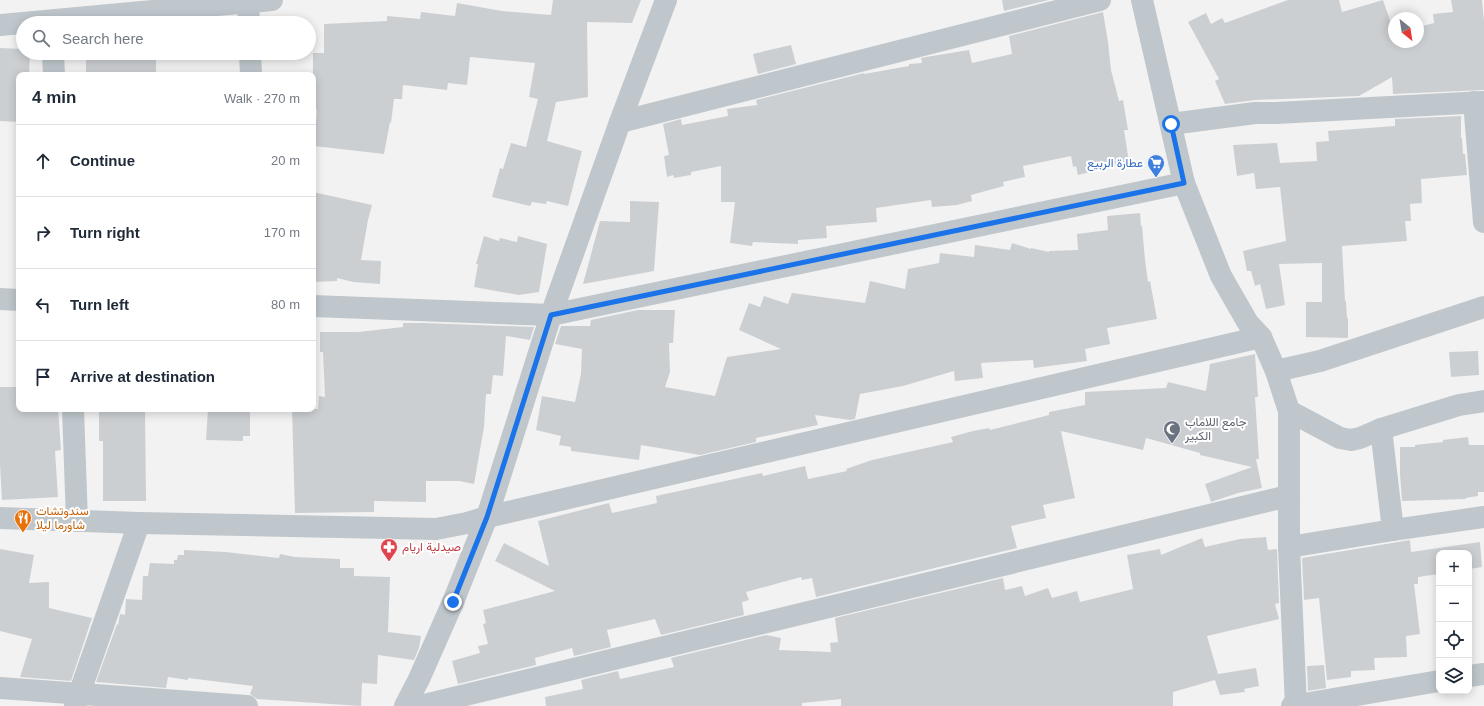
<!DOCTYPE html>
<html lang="en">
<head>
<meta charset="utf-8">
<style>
	body { margin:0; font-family:Helvetica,Vazirmatn,sans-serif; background:#f2f2f3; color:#1f2937 }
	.controls { position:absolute; right:12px; bottom:12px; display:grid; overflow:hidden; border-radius:8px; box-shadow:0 2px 10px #0003 }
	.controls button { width:36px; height:36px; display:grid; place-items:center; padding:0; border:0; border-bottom:1px solid #e0e1e3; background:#fff; color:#1f2937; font:20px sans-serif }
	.compass { position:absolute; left:1388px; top:12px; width:36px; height:36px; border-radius:50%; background:#fff; box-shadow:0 2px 10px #0003; rotate:150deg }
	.stop { position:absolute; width:12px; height:12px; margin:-9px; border:3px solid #1a73e8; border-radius:50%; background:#fff }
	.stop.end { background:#1a73e8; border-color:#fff; box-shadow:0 1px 4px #0008 }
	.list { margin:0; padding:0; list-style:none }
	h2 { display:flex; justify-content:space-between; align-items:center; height:52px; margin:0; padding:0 16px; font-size:17px }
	h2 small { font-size:13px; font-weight:400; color:#747a83 }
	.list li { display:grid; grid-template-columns:26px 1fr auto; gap:12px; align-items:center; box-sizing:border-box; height:72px; padding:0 16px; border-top:1px solid #e0e1e3 }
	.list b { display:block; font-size:15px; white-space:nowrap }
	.list em { font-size:13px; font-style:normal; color:#747a83 }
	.icon { flex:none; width:22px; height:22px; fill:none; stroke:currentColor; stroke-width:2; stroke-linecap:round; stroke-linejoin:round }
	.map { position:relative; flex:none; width:1484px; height:706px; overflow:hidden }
	.search { position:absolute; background:#fff; box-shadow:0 2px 10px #0003; left:16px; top:16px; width:300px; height:44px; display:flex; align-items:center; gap:10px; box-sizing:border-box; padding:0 14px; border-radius:22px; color:#747a83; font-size:15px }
	.panel { position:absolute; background:#fff; box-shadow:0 2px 10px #0003; left:16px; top:72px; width:300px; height:340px; border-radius:8px }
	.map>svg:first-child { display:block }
	.building { fill:#cccfd2 }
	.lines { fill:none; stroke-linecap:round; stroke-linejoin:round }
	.minor { stroke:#bfc7cc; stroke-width:22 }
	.route { stroke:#1a73e8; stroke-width:5 }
	.labels { text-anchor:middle; stroke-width:4; stroke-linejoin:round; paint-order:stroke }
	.shop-label { font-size:12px; fill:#366cbe; stroke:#fff; text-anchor:end }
	.worship-label { font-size:12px; fill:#5b616d; stroke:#fff; text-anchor:start }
	.food-label { font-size:12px; fill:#c56008; stroke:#fff; text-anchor:start }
	.health-label { font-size:12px; fill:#be3a42; stroke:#fff; text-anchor:start }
</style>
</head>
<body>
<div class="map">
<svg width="1484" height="706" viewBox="0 0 1484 706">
	<rect width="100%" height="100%" fill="#f3f2f2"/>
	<g class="building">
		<path d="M553 0H641L632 23 587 22 588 97 556 102 547 141 582 151 568 206 547 201 546 204 532 202 530 206 492 197 500 168 503 169 511 143 526 147 538 99 529 97 535 63 470 57 467 85 448 83 447 90 403 85 402 99H394L391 123 390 122 384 154 314 146 317 110H313V53H324V24L387 21V16L420 19 421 12 455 16 457 3 502 11 551 15Z"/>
		<path d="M1002 0H1049L1004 11Z"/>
		<path d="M1288 0H1339L1342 12 1383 0 1394 32V42H1418V27L1434 23 1433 14 1453 12 1451 0H1482L1484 21V90L1393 94 1392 77 1359 96 1255 100 1225 104 1215 81 1219 79 1188 22 1206 13 1211 24 1222 18 1225 23Z"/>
		<path d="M1103 12 1108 42 1111 70 1119 101 1123 100 1128 130H1124L1129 162 1078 175 1076 166 1073 167 1071 156 1023 166 1025 177 1003 182 1004 186 971 195 972 201 957 205 932 207 931 200 876 208 877 222 826 226 827 238 798 240V244L753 242 752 246 730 243 735 202H721V166L691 172V175L674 178 673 175 667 177 664 156 669 155 663 124 681 119 682 125 728 116 727 109 757 105 756 100 864 73V74L909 66V64L922 63 921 58 926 57 969 50 972 63 1012 54 1009 36Z"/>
		<path d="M791 45 796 64 758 74 753 54Z"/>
		<path d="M0 48 23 49V53H30L29 75H19V122L0 121Z"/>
		<rect x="86" y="53" width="70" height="22"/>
		<path d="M1461 116V138H1462L1463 154H1465L1467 175 1421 179 1422 203 1410 204 1411 221H1405L1407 241 1342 246 1345 301H1346L1347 318H1348V338L1306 337V302H1322V263L1279 264 1285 305 1266 309 1260 284 1255 286 1251 271H1247L1243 251 1286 241 1280 187 1256 189 1254 173 1237 176 1233 145 1277 143 1280 163 1317 161 1316 142 1329 141 1328 131 1395 126V119Z"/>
		<path d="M313 192 372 205 368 220 361 260 381 261 380 284 353 282 337 278V281L313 282Z"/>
		<path d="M630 201 659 202 654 271 583 284 600 221 630 222Z"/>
		<path d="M1140 213 1141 226H1142L1145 260 1148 282 1150 281 1157 319 1107 328 1110 344 1085 349 1087 361 1034 368 1033 360 981 363 983 378 955 381 954 371 903 386 860 394 855 419 850 420 815 415 818 425 756 438V442L700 455 641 445 639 460 571 451V447L559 445 561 436 536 430 542 396 575 402 581 374 582 349 555 344 561 326H590L591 320 638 310H675L673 343H669L670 372 665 387 715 396 727 357 781 349 739 330 749 303 760 307 764 296 788 304 792 293 865 303 870 281 905 289 908 269 939 263 940 253 974 257 975 245 1010 250 1012 243 1031 249V248L1049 252V251L1078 250 1077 234 1108 230 1107 216Z"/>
		<path d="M484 236 499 241 500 238 517 242 518 236 547 244 539 292 519 295 474 287 478 264H476Z"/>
		<path d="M403 323H424L534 327 530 340 506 336 503 376 493 375 491 394H486L484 427 474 484 459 481H426V502L374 501V512L295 513 292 409H318L319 396 325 397 323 352H320V332H358L403 327Z"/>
		<path d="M1478 351 1479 375 1451 377 1449 352Z"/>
		<path d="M1255 354 1258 397H1255L1259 459H1256L1262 488 1238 493 1211 502 1205 484 1252 467 1200 455V453L1146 438 1143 450 1061 431 1075 498 1043 505 1046 518 1011 526 1017 548 816 597 812 578 802 580 801 577 746 592 749 600 742 602 744 615 661 635 655 619 607 630 611 647 574 656 572 648 535 658 536 665 458 684 452 661 480 653 478 646 488 644 483 624 486 623 483 610 555 591 495 561 504 543 549 566 538 521 609 503 612 513 657 503 656 496 762 473 763 476 805 466 808 479 847 471 846 469 872 460 953 442 951 437 973 431 989 428 990 430 1049 415V412L1085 405V392L1166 388 1168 382 1206 391 1210 364Z"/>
		<path d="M0 387H19V409H58L61 450 55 451 58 497 2 500 0 465Z"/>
		<path d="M99 409H145L146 501H103V441H99Z"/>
		<path d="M208 409 250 410V436H243V441L206 440Z"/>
		<path d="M1468 437 1469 445H1484V492H1478V496L1465 498 1466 499 1402 501 1400 474V447H1415V445L1443 442V440Z"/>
		<path d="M1266 537 1268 550 1277 549 1279 603 1275 604 1279 619 1207 636 1218 674 1256 668 1259 686 1244 689 1245 692 1220 695 1215 680 1173 692V706H841V699L802 703V706H546L545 697 583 689 581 680 618 671 620 679 674 667 671 658 766 635 781 638 779 650 831 652 830 643 838 642 835 618 1003 578 1005 590 1022 586 1025 596 1048 588 1052 598 1077 591 1080 602 1133 589 1127 555 1160 549 1161 555 1202 538 1205 547 1240 539Z"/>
		<path d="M1410 540 1411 552 1480 542 1482 567 1469 569V553H1439V574L1418 577V584H1414L1420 634 1406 636 1407 657 1374 658 1375 670 1351 671V677L1327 680 1319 598 1304 600 1302 558Z"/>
		<path d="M0 549 34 555 29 583 49 582V608L92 618 71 681 20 677 32 639 0 631Z"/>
		<path d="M184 550 226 552 279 558 280 554 295 557 340 559V568H354V576L390 577 388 632 421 636 419 648 414 660 378 655 377 684 362 683 361 706 257 699 250 694 253 686 188 678V680L168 677 166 688 96 682 117 624 118 625 120 614 125 615 126 599 142 600 143 576H148L150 563 174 564V560H177L178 555H184Z"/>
		<path d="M1324 665 1326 688 1308 691 1307 666Z"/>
	</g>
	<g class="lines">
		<g class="minor">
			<path d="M1142 0 1184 183 1221 276 1248 323 1261 337 1276 371 1289 411V547L1296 706"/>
			<path d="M248 2 249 23"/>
			<path d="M0 25 272 0"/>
			<path d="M53 53 54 75"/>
			<path d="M250 53 251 75"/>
			<path d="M1474 102 1484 222"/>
			<path d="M620 122 1100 0"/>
			<path d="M1171 124 1255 113H1276L1484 102"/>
			<path d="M0 299 19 300"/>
			<path d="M313 306 551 315 1184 183"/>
			<path d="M1276 371 1320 361 1484 307"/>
			<path d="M73 409 77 521"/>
			<path d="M1289 411 1340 438 1351 440 1360 438 1381 429 1459 405 1484 401"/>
			<path d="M1381 429 1393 530"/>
			<path d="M0 518 139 523 436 529 467 523 487 517 1261 337"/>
			<path d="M1289 547 1393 530 1484 517"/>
			<path d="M1469 676 1484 674"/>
			<path d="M0 688 247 706"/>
			<path d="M75 706 139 523"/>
			<path d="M405 706 419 679 453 602 487 517 551 315 620 122 666 0"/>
			<path d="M420 706 1288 496"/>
			<path d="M1292 706 1439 681"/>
		</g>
	</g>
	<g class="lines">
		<path class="route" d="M453 602 487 517 551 315 1184 183 1171 124"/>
	</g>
	<defs>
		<g id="supermarket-pin" transform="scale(0.9)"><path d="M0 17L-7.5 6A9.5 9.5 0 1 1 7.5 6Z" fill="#3f7fe0" stroke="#fff"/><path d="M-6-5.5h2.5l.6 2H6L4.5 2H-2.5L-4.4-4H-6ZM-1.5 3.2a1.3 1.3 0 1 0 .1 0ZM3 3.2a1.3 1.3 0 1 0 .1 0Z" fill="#fff"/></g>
		<g id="mosque-pin" transform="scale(0.9)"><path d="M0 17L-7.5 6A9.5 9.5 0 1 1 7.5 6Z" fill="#6b7280" stroke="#fff"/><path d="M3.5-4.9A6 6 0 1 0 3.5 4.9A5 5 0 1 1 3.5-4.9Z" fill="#fff"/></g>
		<g id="restaurant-pin" transform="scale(0.9)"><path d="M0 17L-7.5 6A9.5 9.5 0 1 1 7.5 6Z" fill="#e8710a" stroke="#fff"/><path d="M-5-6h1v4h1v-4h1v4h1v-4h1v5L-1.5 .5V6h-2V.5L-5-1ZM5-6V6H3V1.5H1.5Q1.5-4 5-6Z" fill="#fff"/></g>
		<g id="pharmacy-pin" transform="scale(0.9)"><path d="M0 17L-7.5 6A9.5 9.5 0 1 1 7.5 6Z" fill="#e0444e" stroke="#fff"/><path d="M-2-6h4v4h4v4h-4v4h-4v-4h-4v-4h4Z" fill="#fff"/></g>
	</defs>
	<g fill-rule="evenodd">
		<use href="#supermarket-pin" x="1156" y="163"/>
		<use href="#mosque-pin" x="1172" y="429"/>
		<use href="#restaurant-pin" x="23" y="518"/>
		<use href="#pharmacy-pin" x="389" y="547"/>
	</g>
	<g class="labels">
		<g class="shop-label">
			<text x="1143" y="167">عطارة الربيع</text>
		</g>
		<g class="worship-label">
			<text x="1185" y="426">جامع اللاماب<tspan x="1185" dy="14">الكبير</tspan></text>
		</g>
		<g class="food-label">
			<text x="36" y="515">سندوتشات<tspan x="36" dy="14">شاورما ليلا</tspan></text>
		</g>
		<g class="health-label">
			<text x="402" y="551">صيدلية اريام</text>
		</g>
	</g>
</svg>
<div class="controls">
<button>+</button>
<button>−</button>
<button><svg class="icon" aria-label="locate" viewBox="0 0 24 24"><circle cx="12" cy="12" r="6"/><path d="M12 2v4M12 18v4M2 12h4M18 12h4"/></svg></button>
<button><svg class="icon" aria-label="layers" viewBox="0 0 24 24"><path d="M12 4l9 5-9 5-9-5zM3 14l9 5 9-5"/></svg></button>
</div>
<svg class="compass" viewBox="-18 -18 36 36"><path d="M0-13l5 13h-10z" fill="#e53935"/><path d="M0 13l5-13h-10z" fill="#747a83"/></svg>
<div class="stop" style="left:1171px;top:124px"></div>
<div class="stop end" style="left:453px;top:602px"></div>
<div class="search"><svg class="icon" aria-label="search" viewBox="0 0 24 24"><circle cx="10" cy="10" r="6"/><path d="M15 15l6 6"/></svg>Search here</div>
<section class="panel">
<h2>4 min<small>Walk · 270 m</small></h2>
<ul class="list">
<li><svg class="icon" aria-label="ahead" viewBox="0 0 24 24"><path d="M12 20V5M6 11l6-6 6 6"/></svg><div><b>Continue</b></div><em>20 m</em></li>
<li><svg class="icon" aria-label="right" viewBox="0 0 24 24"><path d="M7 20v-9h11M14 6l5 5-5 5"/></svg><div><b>Turn right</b></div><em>170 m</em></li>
<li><svg class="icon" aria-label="left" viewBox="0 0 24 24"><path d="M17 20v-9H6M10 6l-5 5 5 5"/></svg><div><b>Turn left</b></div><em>80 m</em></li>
<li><svg class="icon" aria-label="arrive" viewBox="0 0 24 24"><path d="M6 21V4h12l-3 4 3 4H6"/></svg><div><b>Arrive at destination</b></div></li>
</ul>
</section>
</div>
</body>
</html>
